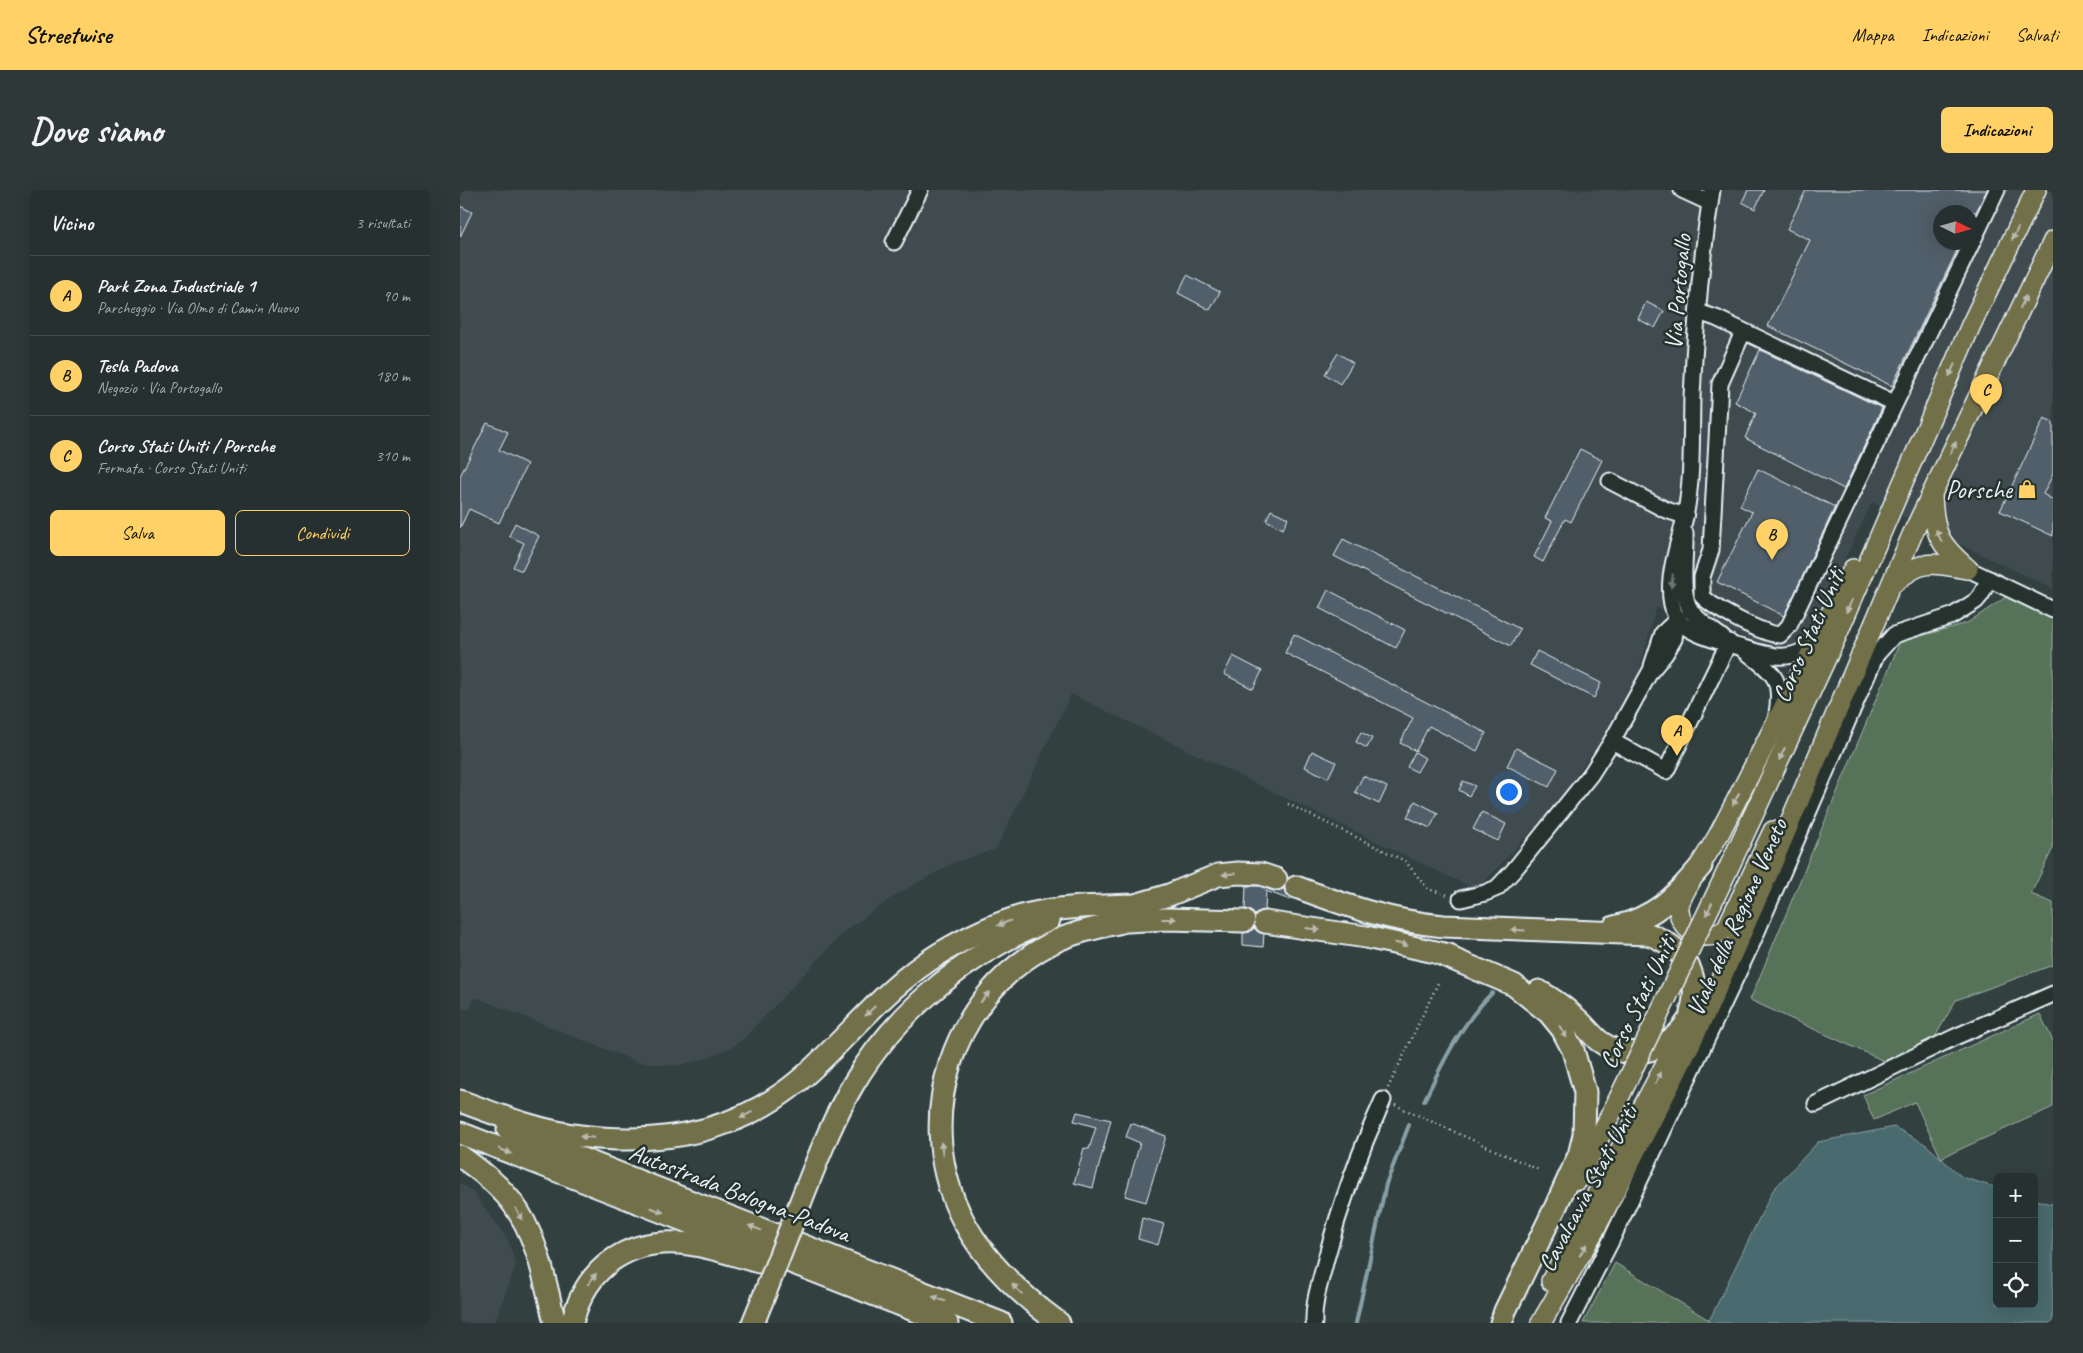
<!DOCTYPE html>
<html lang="it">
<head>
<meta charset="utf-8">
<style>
	body { margin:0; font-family:Caveat,sans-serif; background:#2e3838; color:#f1f3f6 }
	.controls { position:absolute; right:15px; bottom:15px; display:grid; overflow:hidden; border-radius:8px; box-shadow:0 5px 20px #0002 }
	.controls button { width:45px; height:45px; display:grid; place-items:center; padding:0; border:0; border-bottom:1px solid #424b4c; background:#263030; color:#f1f3f6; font:25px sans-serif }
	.compass { position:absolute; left:1473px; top:15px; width:45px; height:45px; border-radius:50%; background:#263030; box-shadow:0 5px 20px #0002; rotate:95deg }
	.you { position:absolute; left:1048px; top:601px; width:18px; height:18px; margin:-12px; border:4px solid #fff; border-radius:50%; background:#1a73e8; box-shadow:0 0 0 8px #1a73e833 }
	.badge { display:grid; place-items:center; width:32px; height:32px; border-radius:50%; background:#ffd166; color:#111; font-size:16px; font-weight:700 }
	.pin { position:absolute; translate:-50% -41px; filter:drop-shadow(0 1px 2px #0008) }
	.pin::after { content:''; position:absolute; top:26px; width:18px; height:15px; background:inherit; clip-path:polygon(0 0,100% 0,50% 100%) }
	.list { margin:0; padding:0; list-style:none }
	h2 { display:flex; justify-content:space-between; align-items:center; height:65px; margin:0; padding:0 20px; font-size:21px }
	h2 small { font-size:16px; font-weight:400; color:#a4a9ab }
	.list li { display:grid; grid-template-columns:32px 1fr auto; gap:15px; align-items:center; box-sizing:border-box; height:80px; padding:0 20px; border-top:1px solid #424b4c }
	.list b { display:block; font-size:19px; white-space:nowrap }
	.list p { margin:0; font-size:16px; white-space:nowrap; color:#a4a9ab }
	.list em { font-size:16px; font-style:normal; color:#a4a9ab }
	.actions { display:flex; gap:10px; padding:15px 20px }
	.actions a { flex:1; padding:11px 0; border:1px solid #ffd166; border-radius:8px; text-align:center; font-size:18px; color:#ffd166 }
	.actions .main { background:#ffd166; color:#111 }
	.icon { flex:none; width:28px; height:28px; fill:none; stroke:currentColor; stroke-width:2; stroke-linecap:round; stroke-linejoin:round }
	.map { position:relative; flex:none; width:1593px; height:1133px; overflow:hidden; border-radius:8px }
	header { display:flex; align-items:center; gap:30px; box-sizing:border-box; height:70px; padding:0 25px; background:#ffd166; color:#111 }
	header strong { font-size:24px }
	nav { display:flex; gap:28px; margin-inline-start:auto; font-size:18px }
	.intro { display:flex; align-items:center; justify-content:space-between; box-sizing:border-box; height:120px; padding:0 30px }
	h1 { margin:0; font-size:35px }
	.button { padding:12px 22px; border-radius:8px; background:#ffd166; color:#111; font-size:18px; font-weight:700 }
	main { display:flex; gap:30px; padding:0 30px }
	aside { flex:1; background:#263030; border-radius:8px; box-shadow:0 5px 20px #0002 }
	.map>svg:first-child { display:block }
	.built { fill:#3f4c50; fill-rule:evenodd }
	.green { fill:#567259; stroke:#9fb2a8 }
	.water { fill:#486a6e; stroke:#88a0a5 }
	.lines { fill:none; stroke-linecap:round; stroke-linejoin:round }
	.stream { stroke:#88a0a5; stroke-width:4 }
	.building { fill:#515e6b; stroke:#e8f1f8 }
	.minor-casing { stroke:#e8f1f8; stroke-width:19 }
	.major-casing { stroke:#e8f1f8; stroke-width:22 }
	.highway-casing { stroke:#e8f1f8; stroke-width:25 }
	.path { stroke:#e8f1f8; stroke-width:2.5; stroke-dasharray:1 4; stroke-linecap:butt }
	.minor { stroke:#26332d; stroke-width:15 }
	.major { stroke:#726f4a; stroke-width:19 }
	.highway { stroke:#726f4a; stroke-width:21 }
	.major-bridge-casing { stroke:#e8f1f8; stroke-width:22; stroke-linecap:butt }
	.highway-bridge-casing { stroke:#e8f1f8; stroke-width:25; stroke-linecap:butt }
	.major-bridge { stroke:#726f4a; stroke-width:19 }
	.highway-bridge { stroke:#726f4a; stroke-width:21 }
	.oneway { fill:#b9bdb2 }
	.oneway2 { fill:#6a7674 }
	.labels { text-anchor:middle; stroke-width:5; stroke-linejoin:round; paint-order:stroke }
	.street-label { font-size:25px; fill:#e8f1f8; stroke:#26332d }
	.poi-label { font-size:25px; fill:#e8f1f8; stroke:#26332d; text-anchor:end }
</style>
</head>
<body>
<header>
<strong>Streetwise</strong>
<nav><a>Mappa</a><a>Indicazioni</a><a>Salvati</a></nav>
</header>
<div class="intro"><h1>Dove siamo</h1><a class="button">Indicazioni</a></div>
<main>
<aside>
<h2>Vicino<small>3 risultati</small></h2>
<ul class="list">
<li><span class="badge">A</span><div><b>Park Zona Industriale 1</b><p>Parcheggio · Via Olmo di Camin Nuovo</p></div><em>90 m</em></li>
<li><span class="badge">B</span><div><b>Tesla Padova</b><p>Negozio · Via Portogallo</p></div><em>180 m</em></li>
<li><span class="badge">C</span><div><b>Corso Stati Uniti / Porsche</b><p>Fermata · Corso Stati Uniti</p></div><em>310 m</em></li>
</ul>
<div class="actions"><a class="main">Salva</a><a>Condividi</a></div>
</aside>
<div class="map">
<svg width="1593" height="1133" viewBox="0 0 1593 1133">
	<rect width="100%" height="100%" fill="#334040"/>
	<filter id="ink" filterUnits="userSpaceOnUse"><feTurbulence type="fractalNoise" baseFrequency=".02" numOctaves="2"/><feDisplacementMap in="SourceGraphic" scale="10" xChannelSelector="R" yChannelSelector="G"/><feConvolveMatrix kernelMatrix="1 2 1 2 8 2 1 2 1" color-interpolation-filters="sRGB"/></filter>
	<g filter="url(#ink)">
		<g class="built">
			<path d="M0 0H1593V399L1412 312 1344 453 1317 461 1253 433 1245 426 1196 418 1179 482 1152 534 1097 613 1017 700 611 504 536 659 495 672 437 704 384 742 282 850 271 857 245 869 219 875H205L178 872 15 807 9 820 0 817ZM1480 22H1510V52H1480Z"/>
			<path d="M0 993 13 1002 48 1050 56 1075 34 1133H0Z"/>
		</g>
		<g class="green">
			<path d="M1549 405 1593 428V658L1571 704 1593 713V775L1496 810 1475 847 1426 872 1290 810 1440 452 1507 433Z"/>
			<path d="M1580 824 1593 851V917L1481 968 1455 912 1414 930 1403 905Z"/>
			<path d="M1155 1073 1249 1130 1248 1133H1123Z"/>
		</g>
		<path class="water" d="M1434 937 1465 954 1502 987 1537 998V1114H1574V1009L1590 1014 1593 1013V1133H1248L1313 1000 1358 952Z"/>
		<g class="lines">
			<g class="stream">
				<path d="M964 911C983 872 1001 834 1032 803"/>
				<path d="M896 1133 926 994 949 935"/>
			</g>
		</g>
		<g class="building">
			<path d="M1288 0H1304L1295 19 1282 12Z"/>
			<path d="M1346 0H1527L1516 22H1480V52H1501L1432 196 1308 136 1350 50 1327 39Z"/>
			<path d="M0 16 12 22 0 47Z"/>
			<path d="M727 85 760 102 750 120 718 103Z"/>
			<path d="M1186 112 1204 121 1195 138 1178 129Z"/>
			<path d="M1300 160 1422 218 1384 299 1285 248 1296 223 1275 212Z"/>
			<path d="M878 163 893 173 880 194 865 184Z"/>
			<path d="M1584 228 1593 232V284L1583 304 1593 310V346L1540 321Z"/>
			<path d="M27 233 48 242 39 260 67 274 39 333 9 319 0 338V286Z"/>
			<path d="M1120 259 1142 270 1111 332 1105 329 1083 372 1074 367 1092 331 1085 328Z"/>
			<path d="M1298 279 1375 317 1324 426 1257 392 1292 322 1280 316Z"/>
			<path d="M811 320 828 328 823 339 806 330Z"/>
			<path d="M55 333 79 346 62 381 53 377 64 353 49 346Z"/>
			<path d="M883 349 1060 439 1051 456 874 366Z"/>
			<path d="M868 400 945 440 936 458 859 418Z"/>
			<path d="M834 444 1026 543 1017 561 969 536 956 561 940 553 953 528 825 463Z"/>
			<path d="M1077 461 1141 493 1134 508 1070 475Z"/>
			<path d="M773 466 802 481 793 499 764 484Z"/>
			<path d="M901 542 912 548 907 558 896 552Z"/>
			<path d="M1056 558 1098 579 1089 597 1047 576Z"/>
			<path d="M852 561 876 572 868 588 845 577Z"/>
			<path d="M955 562 965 568 957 582 947 577Z"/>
			<path d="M903 586 927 597 919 614 895 602Z"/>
			<path d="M1003 591 1015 596 1009 606 999 600Z"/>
			<path d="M955 611 978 623 970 638 947 627Z"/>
			<path d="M1022 622 1046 634 1038 651 1013 639Z"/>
			<path d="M786 696H799L813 701 824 699 826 705 831 708 830 710 806 701 805 720 800 721 795 725 790 720 785 719Z"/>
			<path d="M794 738 798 742 804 744 803 757 783 755V743L790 742Z"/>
			<path d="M617 922 651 930 633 998 614 993 624 958 629 959 636 937 614 931Z"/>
			<path d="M671 933 706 946 686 1012 665 1006 680 953 666 947Z"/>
			<path d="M682 1028 704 1034 698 1055 678 1049Z"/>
		</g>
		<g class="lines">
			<g class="minor-casing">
				<g id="minor">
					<path d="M1222 0 1250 13"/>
					<path d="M1252 0C1241 68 1235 138 1232 207 1231 247 1233 288 1225 327 1218 358 1202 396 1216 427 1225 444 1265 453 1283 458 1301 463 1324 472 1342 461 1346 458 1351 452 1355 448"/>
					<path d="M434 52 460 0"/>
					<path d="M1238 122 1256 128 1434 213"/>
					<path d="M1283 142 1260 194 1251 360 1242 387V406C1254 419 1303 444 1320 445L1329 436 1537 0"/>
					<path d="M1150 291 1206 320 1225 326"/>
					<path d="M1225 343C1226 365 1219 403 1231 421 1239 432 1253 440 1264 449"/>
					<path d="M1508 379 1593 420"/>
					<path d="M1284 460C1312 483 1323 485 1317 524"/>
					<path d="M1192 476 1203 443 1219 428"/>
					<path d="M1152 551 1206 581 1269 452"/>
					<path d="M1001 709 1025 703 1037 698 1054 680 1131 584 1152 551 1190 482 1205 464 1214 449 1217 429"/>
					<path d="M1356 914 1495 847 1593 804"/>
					<path d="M854 1133C853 1111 861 1090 866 1069 881 1012 899 963 923 910"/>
					<path d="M1109 1133 1151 1051 1292 753 1416 465 1434 445 1492 426 1516 411 1521 405 1529 389"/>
				</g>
			</g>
			<g class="major-casing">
				<g id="major">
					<path d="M1472 306C1474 345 1479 354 1508 379"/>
					<path d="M1434 393C1462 368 1473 373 1507 379"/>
					<path d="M1313 641 1267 737C1262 742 1256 746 1247 746 1232 747 1218 733 1219 717 1220 704 1251 659 1259 644 1305 556 1349 467 1393 379"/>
					<path d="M1270 675 1377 445 1511 135 1576 0"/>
					<path d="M1118 990 1159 908"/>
					<path d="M1091 1091 1223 841"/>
					<path d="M1081 1133 1133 1043 1215 885 1247 820 1307 686 1452 345 1593 51"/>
				</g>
			</g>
			<g class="highway-casing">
				<g id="highway">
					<path d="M836 697C887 716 929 731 984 736L1188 744C1225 757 1242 786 1231 823"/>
					<path d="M665 718 709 705 758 685 778 683 801 684 816 689"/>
					<path d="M648 732 706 729 784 731"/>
					<path d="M805 732 906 747 989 765"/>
					<path d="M1154 737C1195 728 1215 707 1241 676"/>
					<path d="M976 762 1054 795 1089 823 1102 839 1113 860 1125 902 1124 945 1119 965 1096 1016 1045 1121 1041 1133"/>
					<path d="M1079 801C1093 809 1106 818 1117 829 1125 836 1131 844 1139 851 1169 873 1208 861 1227 832"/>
					<path d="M0 911C38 925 79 941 120 946 201 956 278 943 341 889 388 848 425 797 479 764 505 748 536 733 565 725 602 716 641 716 678 715"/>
					<path d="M48 940 541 1133"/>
					<path d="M0 943 487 1133"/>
					<path d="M0 966C18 979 37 993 51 1011 78 1046 85 1092 95 1133"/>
					<path d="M341 1011C357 971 372 930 394 893 429 834 484 784 544 751 559 743 574 737 589 730"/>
					<path d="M112 1133C126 1076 170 1046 229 1054 253 1057 277 1066 299 1072"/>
					<path d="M293 1133 304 1106"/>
					<path d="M599 1133C562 1106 526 1073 504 1032 450 931 491 805 592 753 614 742 637 738 661 732"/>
				</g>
			</g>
			<g class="path">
				<path d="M828 614 945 671 968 699 988 705"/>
				<path d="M928 898 978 793"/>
				<path d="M935 915 1079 980"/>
			</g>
			<use href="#minor" class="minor"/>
			<use href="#major" class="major"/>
			<use href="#highway" class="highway"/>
			<g class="major-bridge-casing">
				<path id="major-bridge" d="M1159 908 1270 675"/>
			</g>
			<g class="highway-bridge-casing">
				<path id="highway-bridge" d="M304 1106 341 1011"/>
			</g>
			<use href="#major-bridge" class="major-bridge"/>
			<use href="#highway-bridge" class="highway-bridge"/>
		</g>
		<defs><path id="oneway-solid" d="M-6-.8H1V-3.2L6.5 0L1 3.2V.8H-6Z" transform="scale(1.25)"/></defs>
		<g class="oneway">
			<use href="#oneway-solid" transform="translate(1555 44) rotate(116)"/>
			<use href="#oneway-solid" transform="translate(1563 112) rotate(-64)"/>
			<use href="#oneway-solid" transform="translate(1492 180) rotate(114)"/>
			<use href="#oneway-solid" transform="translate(1493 258) rotate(-64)"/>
			<use href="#oneway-solid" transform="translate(1479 346) rotate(-114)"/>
			<use href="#oneway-solid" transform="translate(1389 416) rotate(114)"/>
			<use href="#oneway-solid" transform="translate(1322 564) rotate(115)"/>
			<use href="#oneway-solid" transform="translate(1276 609) rotate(117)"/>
			<use href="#oneway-solid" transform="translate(769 684) rotate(173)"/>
			<use href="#oneway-solid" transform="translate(1249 719) rotate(116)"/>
			<use href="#oneway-solid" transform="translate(709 729)"/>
			<use href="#oneway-solid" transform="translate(544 733) rotate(159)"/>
			<use href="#oneway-solid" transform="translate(853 739) rotate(8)"/>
			<use href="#oneway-solid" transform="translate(1058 740) rotate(-177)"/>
			<use href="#oneway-solid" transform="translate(941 754) rotate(12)"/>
			<use href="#oneway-solid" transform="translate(525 807) rotate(-50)"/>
			<use href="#oneway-solid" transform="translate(410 821) rotate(135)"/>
			<use href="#oneway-solid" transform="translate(1103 842) rotate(59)"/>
			<use href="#oneway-solid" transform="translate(1198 888) rotate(-63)"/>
			<use href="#oneway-solid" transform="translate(286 925) rotate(154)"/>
			<use href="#oneway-solid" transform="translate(127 947) rotate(-175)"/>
			<use href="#oneway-solid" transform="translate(482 959) rotate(-98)"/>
			<use href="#oneway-solid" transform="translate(45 961) rotate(21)"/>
			<use href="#oneway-solid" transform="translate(197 1020) rotate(21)"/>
			<use href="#oneway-solid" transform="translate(59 1024) rotate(59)"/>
			<use href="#oneway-solid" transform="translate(295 1038) rotate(-159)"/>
			<use href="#oneway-solid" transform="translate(1123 1060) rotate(-60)"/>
			<use href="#oneway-solid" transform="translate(132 1089) rotate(-53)"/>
			<use href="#oneway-solid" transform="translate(557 1099) rotate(-136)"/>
			<use href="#oneway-solid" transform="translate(479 1109) rotate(-159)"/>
		</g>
		<use class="oneway2" href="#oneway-solid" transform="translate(1212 391) rotate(97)"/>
	</g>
	<defs>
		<g id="shop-bare" transform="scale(1.5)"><path d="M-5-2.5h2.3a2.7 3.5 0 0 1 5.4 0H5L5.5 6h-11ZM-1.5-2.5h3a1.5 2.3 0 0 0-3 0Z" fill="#ffd166" stroke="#26332d" stroke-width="2.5" paint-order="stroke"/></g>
	</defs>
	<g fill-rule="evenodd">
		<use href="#shop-bare" x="1567" y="299"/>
	</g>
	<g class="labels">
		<g class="street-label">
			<text transform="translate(1217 102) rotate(-85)" y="9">Via Portogallo</text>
			<text transform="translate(1348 445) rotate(-66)" y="9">Corso Stati Uniti</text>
			<text transform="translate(1276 727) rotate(-66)" y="9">Viale della Regione Veneto</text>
			<text transform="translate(1177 812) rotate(-64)" y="9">Corso Stati Uniti</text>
			<text transform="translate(1127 998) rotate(-62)" y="9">Cavalcavia Stati Uniti</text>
			<text transform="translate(280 1002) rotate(21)" y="9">Autostrada Bologna-Padova</text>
		</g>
		<g class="poi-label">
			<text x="1552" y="308">Porsche</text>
		</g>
	</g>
</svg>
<div class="controls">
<button>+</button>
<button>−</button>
<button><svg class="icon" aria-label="locate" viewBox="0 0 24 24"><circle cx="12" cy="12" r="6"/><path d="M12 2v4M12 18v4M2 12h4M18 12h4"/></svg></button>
</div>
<svg class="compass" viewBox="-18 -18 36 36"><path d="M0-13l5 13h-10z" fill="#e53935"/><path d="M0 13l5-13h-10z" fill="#a4a9ab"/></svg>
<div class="you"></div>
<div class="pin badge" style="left:1217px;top:566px">A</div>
<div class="pin badge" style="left:1312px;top:370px">B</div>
<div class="pin badge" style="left:1526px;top:225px">C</div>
</div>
</main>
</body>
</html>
